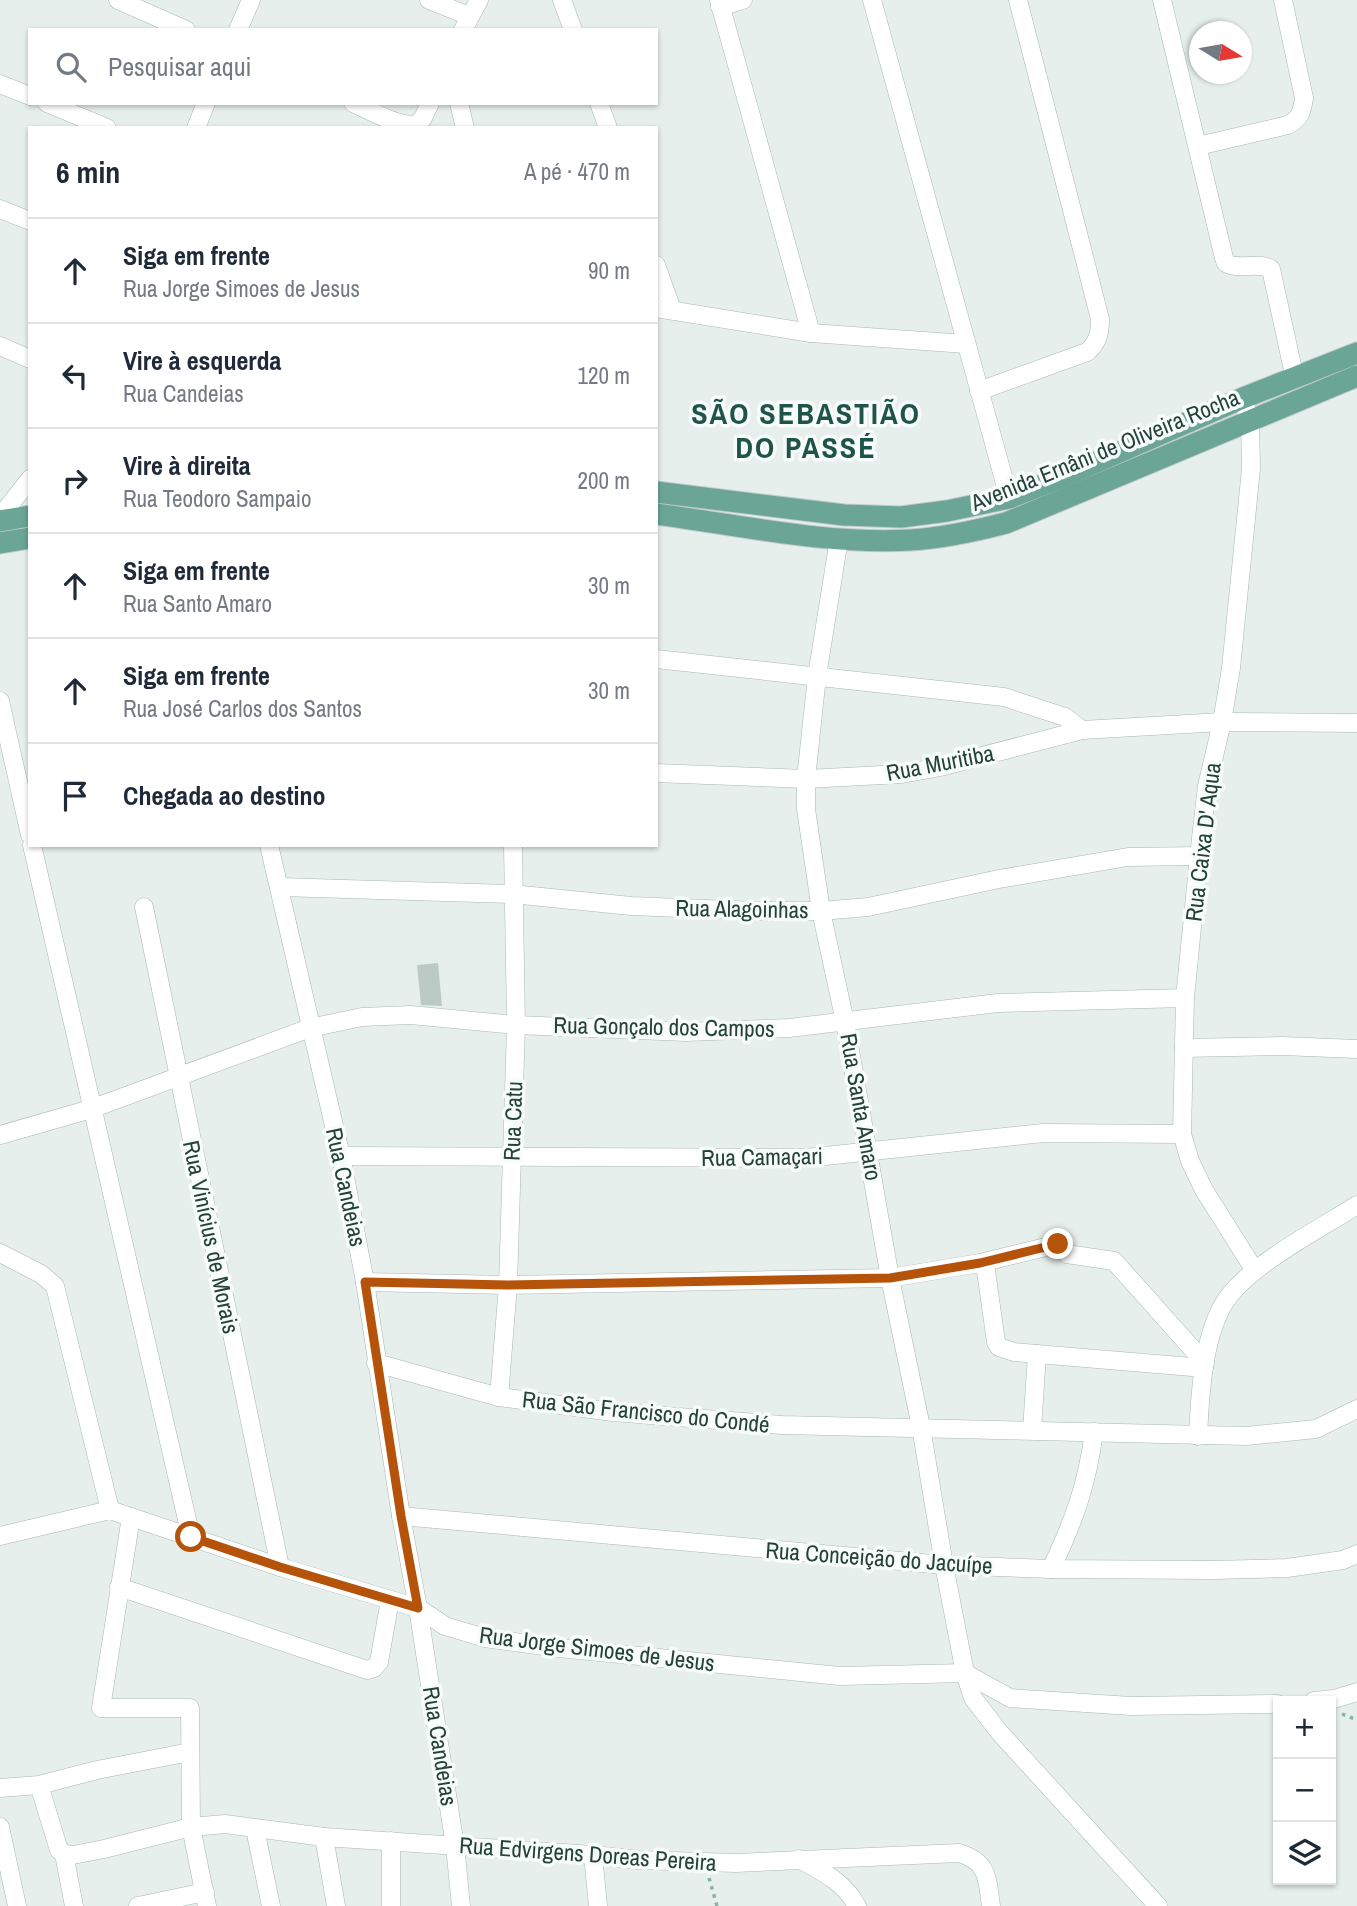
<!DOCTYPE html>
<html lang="pt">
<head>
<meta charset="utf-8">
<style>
	body { margin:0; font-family:"Archivo Narrow",sans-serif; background:#f6f6f7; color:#1f2937 }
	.controls { position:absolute; right:21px; bottom:21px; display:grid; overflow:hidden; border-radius:0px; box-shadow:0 2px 5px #0004 }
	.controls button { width:63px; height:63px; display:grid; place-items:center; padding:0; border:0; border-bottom:2px solid #e0e1e3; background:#fff; color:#1f2937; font:35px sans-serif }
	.compass { position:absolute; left:1189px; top:21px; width:63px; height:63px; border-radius:50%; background:#fff; box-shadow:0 2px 5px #0004; rotate:101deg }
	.stop { position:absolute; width:21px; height:21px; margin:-16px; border:5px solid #b45309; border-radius:50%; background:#fff }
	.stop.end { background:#b45309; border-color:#fff; box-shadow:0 2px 7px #0008 }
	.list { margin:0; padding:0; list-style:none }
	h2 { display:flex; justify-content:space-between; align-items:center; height:91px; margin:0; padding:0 28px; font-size:30px }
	h2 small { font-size:23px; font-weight:400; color:#747a83 }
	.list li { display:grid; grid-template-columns:46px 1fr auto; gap:21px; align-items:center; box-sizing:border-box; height:105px; padding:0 28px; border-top:2px solid #e0e1e3 }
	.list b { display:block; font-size:26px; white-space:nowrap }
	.list p { margin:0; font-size:23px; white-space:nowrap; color:#747a83 }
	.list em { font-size:23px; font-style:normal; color:#747a83 }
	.icon { flex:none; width:38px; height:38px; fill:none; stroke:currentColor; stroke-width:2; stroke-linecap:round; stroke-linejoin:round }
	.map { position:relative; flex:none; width:1357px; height:1906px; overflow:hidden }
	.search { position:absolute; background:#fff; box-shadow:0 2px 5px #0004; left:28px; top:28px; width:630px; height:77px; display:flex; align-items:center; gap:18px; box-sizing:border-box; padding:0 24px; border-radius:0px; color:#747a83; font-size:26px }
	.panel { position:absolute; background:#fff; box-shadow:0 2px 5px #0004; left:28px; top:126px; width:630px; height:721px; border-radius:0px }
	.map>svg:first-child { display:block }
	.building { fill:#bbcac4 }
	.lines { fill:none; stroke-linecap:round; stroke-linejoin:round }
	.minor-casing { stroke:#a8b8b2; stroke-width:19 }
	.major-casing { stroke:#c2cac8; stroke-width:23 }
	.path { stroke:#86b3a5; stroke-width:3.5; stroke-dasharray:3.5 5; stroke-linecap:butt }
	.minor { stroke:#fff; stroke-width:18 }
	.major { stroke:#6aa596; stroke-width:21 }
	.route { stroke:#b45309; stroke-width:9 }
	.labels { text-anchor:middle; stroke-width:7; stroke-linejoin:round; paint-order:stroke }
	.street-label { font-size:23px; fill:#24423a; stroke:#f7fbf9 }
	.district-label { font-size:30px; font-weight:bold; letter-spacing:2px; fill:#1f5548; stroke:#f7fbf9 }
</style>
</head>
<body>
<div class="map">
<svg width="1357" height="1906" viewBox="0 0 1357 1906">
	<rect width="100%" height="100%" fill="#e6efeb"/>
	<path class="building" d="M438 963 442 1006 421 1005 417 965Z"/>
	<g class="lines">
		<g class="minor-casing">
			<g id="minor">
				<path d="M118 0 186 30"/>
				<path d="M429 0 469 16"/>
				<path d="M562 0 573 30"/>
				<path d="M719 0 811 333"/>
				<path d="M872 0 1009 498"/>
				<path d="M1162 0 1224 258 1226 263C1240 271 1257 261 1271 269L1295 379"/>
				<path d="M720 7 743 0"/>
				<path d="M238 30 251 0"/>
				<path d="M463 30 479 0"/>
				<path d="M0 84 30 96"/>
				<path d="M47 103 107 128"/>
				<path d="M353 103C373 112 394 125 416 125L423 118 430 103"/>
				<path d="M459 103 465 128"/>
				<path d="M599 103 608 128"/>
				<path d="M196 128 206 103"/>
				<path d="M1198 146 1288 125C1301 118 1302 111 1304 98L1283 0"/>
				<path d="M0 209 30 221"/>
				<path d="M656 265 672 310"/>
				<path d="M656 308 811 333 966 344"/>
				<path d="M0 346 30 359"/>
				<path d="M979 391 1087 352C1098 342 1100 334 1100 319L1018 0"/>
				<path d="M1243 398 1250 421 1251 469 1231 668 1222 722 1207 786 1199 856 1185 998 1182 1134 1190 1161 1204 1190 1255 1271"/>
				<path d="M0 517 30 479"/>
				<path d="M839 539 817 676 806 779V809L821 911 845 1022 890 1278 921 1427 944 1565 965 1673 973 1698 1000 1733 1158 1906"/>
				<path d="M656 659 1004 697 1065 717 1082 730"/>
				<path d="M0 701 30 835"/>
				<path d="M656 773 806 779 902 774 940 767 1082 730 1222 722 1357 723"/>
				<path d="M32 845 191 1537"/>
				<path d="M269 845 341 1156 365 1282 401 1516 418 1608 455 1846 461 1906"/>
				<path d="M280 887 512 894 631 906 756 911H821L868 907 999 879 1128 857 1199 856"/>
				<path d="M144 907 280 1567"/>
				<path d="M1184 1048 1282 1046 1357 1049"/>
				<path d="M0 1135 91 1109 310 1028 362 1017 411 1015 516 1025 686 1032 789 1028 998 1003 1185 998"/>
				<path d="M341 1156 806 1158 1043 1133 1182 1134"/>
				<path d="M0 1253 41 1274 55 1286 110 1510"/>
				<path d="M980 1263 986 1271 996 1342 999 1347 1014 1352 1204 1368"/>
				<path d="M365 1282 508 1285 890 1278 980 1263 1058 1244 1067 1254 1114 1261 1205 1363"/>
				<path d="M376 1363 499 1397 613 1412 782 1425 1246 1436 1316 1429 1357 1409"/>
				<path d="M499 1397 508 1285 516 1025 513 845"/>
				<path d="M1032 1430 1037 1354"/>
				<path d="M1198 1436C1200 1394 1203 1330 1229 1296 1254 1263 1321 1228 1357 1205"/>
				<path d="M401 1516 944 1565 1051 1569 1214 1570 1287 1568 1343 1560 1357 1554"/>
				<path d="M131 1517 101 1708H190L191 1827 207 1906"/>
				<path d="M0 1536 110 1510 280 1567 418 1608 445 1626 485 1638 559 1648 840 1676 965 1673"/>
				<path d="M1051 1569C1074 1521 1087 1485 1094 1432"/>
				<path d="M119 1587 367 1670 374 1668 379 1662 390 1600"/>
				<path d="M965 1673 1010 1698 1131 1706 1278 1704"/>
				<path d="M1314 1701 1334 1699 1357 1692"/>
				<path d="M39 1785 59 1850 64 1854 74 1906"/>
				<path d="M0 1788 39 1785 97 1770 190 1752"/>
				<path d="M0 1827 17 1906"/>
				<path d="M255 1829 271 1906"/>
				<path d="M324 1837 336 1906"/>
				<path d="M64 1854 73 1855 104 1849 191 1827 225 1824 324 1837 593 1855 639 1860 736 1863 959 1853C989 1862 987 1879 991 1906"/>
				<path d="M593 1855 598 1906"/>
				<path d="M799 1859C823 1872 844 1882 857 1906"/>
				<path d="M138 1906 205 1892"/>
				<path d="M391 1906V1841"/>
			</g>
		</g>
		<g class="major-casing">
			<g id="major">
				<path d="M656 492 844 515 901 517 947 511 1009 498 1065 476 1243 398 1357 353"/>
				<path d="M656 514C739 525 828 545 911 540 943 538 975 531 1006 523L1357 376"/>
				<path d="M0 521 30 516"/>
				<path d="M0 543 30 538"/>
			</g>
		</g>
		<g class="path">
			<path d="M1342 1714 1357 1720"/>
			<path d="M709 1878 717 1906"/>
		</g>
		<use href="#minor" class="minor"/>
		<use href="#major" class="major"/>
	</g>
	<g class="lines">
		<path class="route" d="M191 1537 280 1567 418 1608 401 1516 365 1282 508 1285 890 1278 980 1263 1058 1244"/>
	</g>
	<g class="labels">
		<g class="street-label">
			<text transform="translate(1105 450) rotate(-22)" y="8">Avenida Ernâni de Oliveira Rocha</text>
			<text transform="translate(940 763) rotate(-11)" y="8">Rua Muritiba</text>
			<text transform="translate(1203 842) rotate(-83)" y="8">Rua Caixa D' Aqua</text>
			<text transform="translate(742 909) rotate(1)" y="8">Rua Alagoinhas</text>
			<text transform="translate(664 1027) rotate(1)" y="8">Rua Gonçalo dos Campos</text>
			<text transform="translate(861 1107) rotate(80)" y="8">Rua Santa Amaro</text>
			<text transform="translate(513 1121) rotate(-88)" y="8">Rua Catu</text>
			<text transform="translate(762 1157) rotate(-1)" y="8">Rua Camaçari</text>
			<text transform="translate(346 1187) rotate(78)" y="8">Rua Candeias</text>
			<text transform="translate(211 1237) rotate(78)" y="8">Rua Vinícius de Morais</text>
			<text transform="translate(646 1412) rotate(6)" y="8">Rua São Francisco do Condé</text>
			<text transform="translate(879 1558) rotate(4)" y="8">Rua Conceição do Jacuípe</text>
			<text transform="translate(597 1649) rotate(7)" y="8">Rua Jorge Simoes de Jesus</text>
			<text transform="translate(440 1746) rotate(81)" y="8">Rua Candeias</text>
			<text transform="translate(588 1854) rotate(4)" y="8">Rua Edvirgens Doreas Pereira</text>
		</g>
		<g class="district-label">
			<text x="806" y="424">SÃO SEBASTIÃO<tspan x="806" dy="34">DO PASSÉ</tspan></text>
		</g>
	</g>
</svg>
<div class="controls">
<button>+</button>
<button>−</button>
<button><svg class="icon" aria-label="layers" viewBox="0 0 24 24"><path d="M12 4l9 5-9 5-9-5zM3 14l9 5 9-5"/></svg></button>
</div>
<svg class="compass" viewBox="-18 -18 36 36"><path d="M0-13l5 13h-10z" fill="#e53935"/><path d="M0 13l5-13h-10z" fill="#747a83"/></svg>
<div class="stop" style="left:191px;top:1537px"></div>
<div class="stop end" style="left:1058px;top:1244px"></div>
<div class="search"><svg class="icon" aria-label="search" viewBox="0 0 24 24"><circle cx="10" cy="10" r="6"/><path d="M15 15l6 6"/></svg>Pesquisar aqui</div>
<section class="panel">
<h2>6 min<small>A pé · 470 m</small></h2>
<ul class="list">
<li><svg class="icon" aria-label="ahead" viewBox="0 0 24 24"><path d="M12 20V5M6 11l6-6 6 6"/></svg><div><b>Siga em frente</b><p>Rua Jorge Simoes de Jesus</p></div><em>90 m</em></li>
<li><svg class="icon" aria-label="left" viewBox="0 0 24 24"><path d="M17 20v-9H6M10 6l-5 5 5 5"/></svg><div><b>Vire à esquerda</b><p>Rua Candeias</p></div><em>120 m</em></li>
<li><svg class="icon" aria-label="right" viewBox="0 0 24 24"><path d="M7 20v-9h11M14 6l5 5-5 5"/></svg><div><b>Vire à direita</b><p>Rua Teodoro Sampaio</p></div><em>200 m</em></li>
<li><svg class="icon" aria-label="ahead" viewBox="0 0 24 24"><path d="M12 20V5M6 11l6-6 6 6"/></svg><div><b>Siga em frente</b><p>Rua Santo Amaro</p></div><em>30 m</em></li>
<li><svg class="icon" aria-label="ahead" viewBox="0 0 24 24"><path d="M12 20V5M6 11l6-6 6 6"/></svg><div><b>Siga em frente</b><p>Rua José Carlos dos Santos</p></div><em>30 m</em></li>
<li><svg class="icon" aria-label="arrive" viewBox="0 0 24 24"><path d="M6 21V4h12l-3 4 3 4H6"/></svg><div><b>Chegada ao destino</b></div></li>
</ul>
</section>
</div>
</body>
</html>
